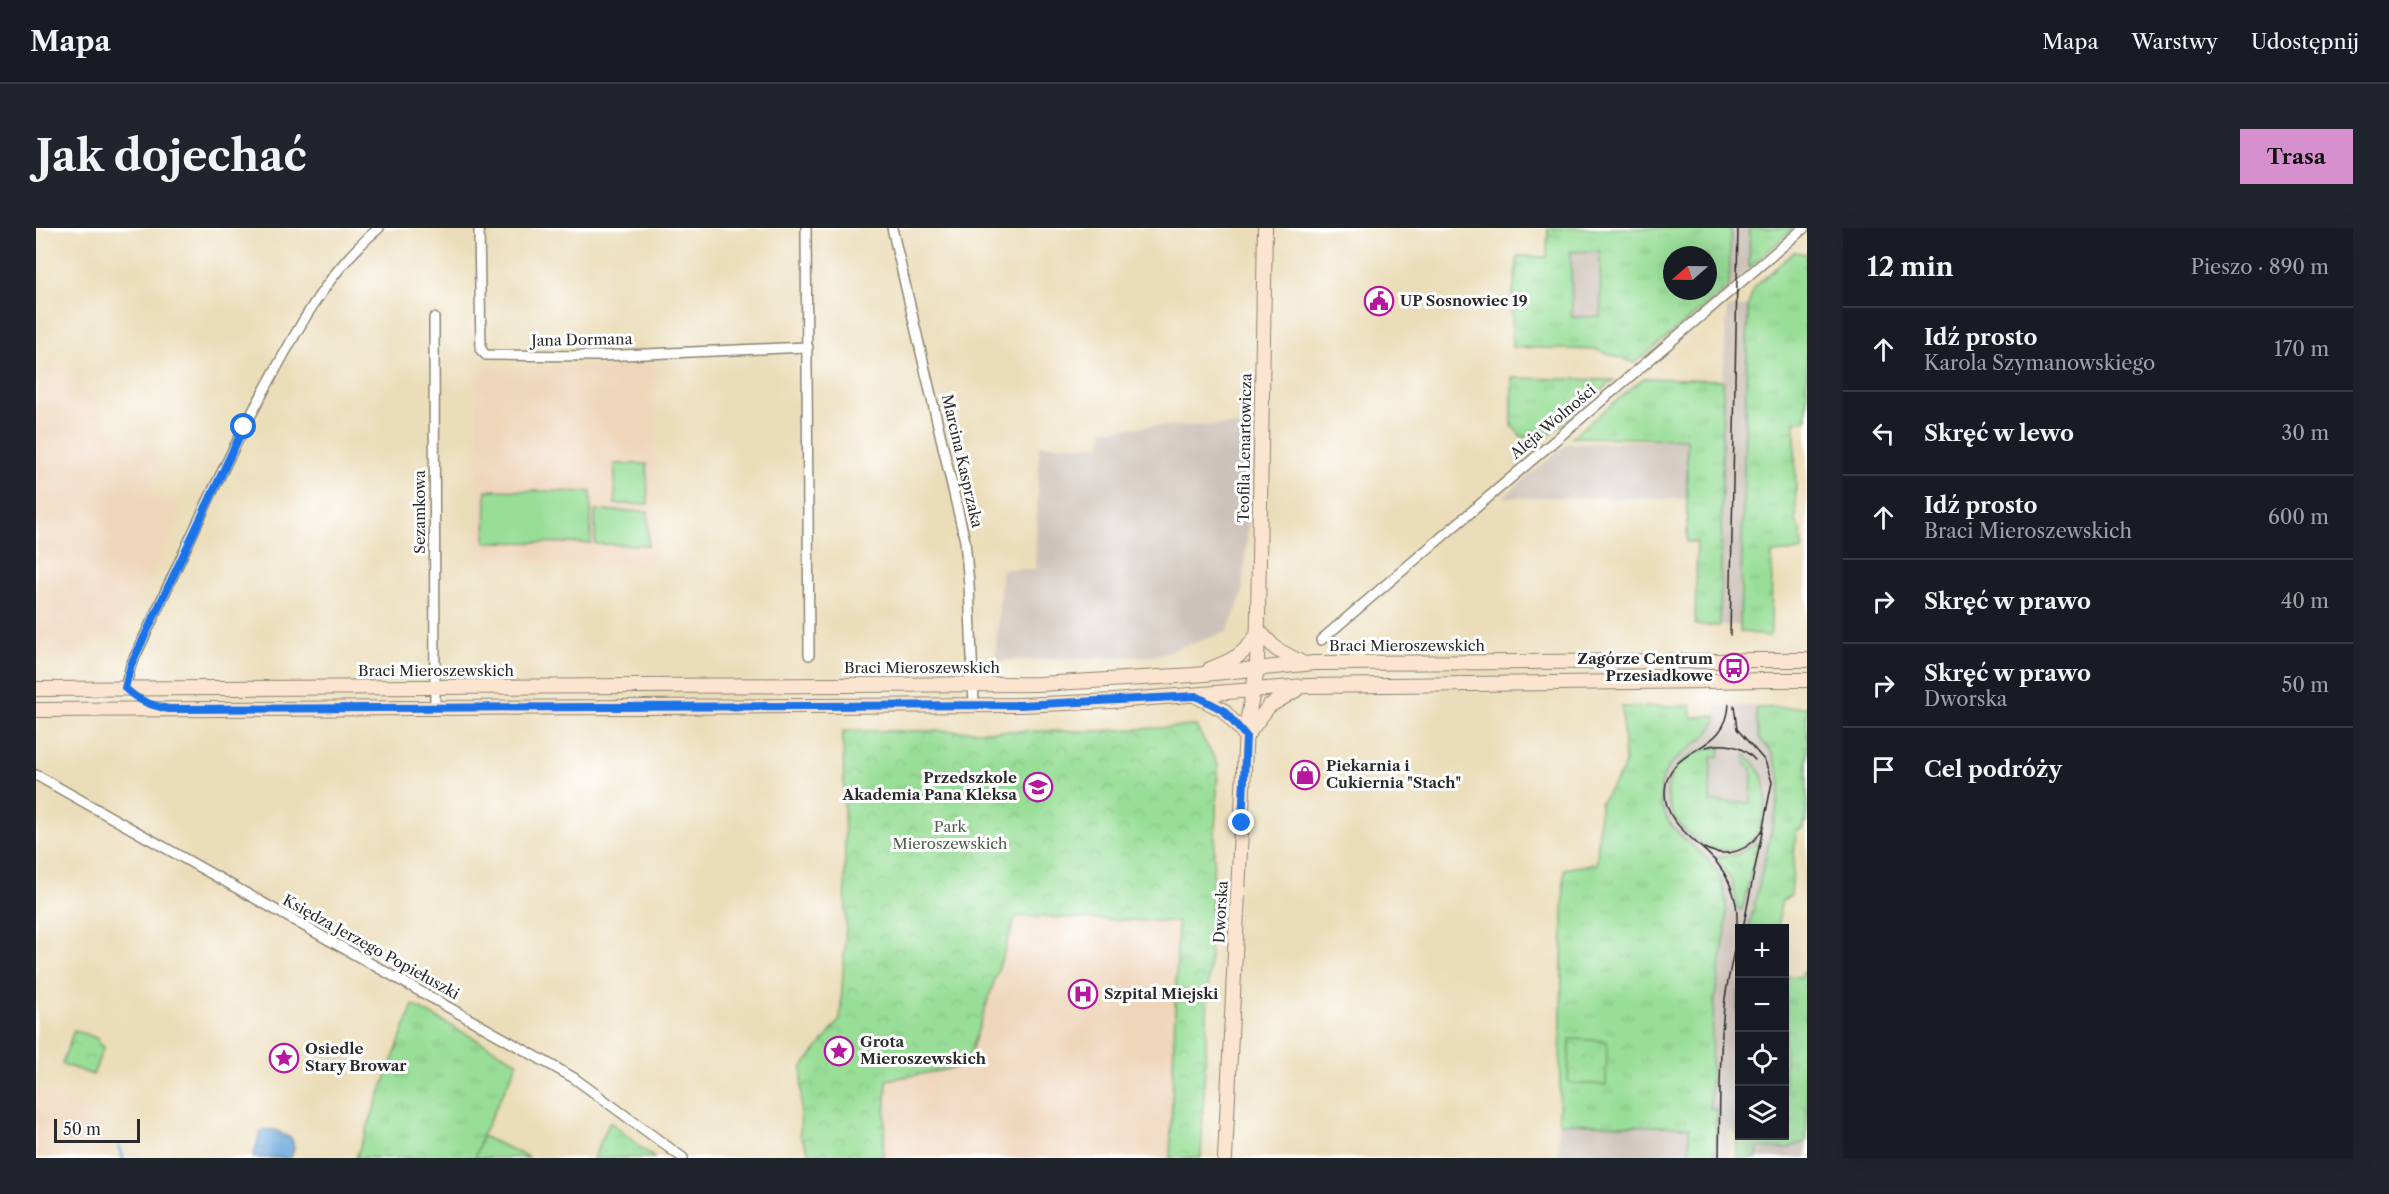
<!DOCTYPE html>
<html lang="pl">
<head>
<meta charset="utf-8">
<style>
	body { margin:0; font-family:"Libre Caslon Text",serif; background:#20242c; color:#f1f3f6 }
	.controls { position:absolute; right:18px; bottom:18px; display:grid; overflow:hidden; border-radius:0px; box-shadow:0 6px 24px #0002 }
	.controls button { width:54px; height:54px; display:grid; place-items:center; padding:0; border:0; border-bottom:2px solid #363941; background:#171b24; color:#f1f3f6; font:30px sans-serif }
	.compass { position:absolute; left:1627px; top:18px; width:54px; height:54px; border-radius:50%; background:#171b24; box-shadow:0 6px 24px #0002; rotate:250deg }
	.scale { position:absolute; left:18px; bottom:15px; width:86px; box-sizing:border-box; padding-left:6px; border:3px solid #2b2b2b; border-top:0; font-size:16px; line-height:21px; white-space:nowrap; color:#2b2b2b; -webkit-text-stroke:4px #fff; paint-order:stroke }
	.stop { position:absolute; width:18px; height:18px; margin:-14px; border:4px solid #1a73e8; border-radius:50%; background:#fff }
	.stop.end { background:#1a73e8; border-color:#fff; box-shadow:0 2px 6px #0008 }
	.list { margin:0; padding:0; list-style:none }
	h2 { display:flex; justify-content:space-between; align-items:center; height:78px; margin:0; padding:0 24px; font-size:26px }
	h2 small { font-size:20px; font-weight:400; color:#9ea1a6 }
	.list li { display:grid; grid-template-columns:39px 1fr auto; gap:18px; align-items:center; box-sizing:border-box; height:84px; padding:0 24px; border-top:2px solid #363941 }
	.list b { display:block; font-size:22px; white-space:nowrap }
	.list p { margin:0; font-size:20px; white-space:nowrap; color:#9ea1a6 }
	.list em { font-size:20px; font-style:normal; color:#9ea1a6 }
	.icon { flex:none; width:33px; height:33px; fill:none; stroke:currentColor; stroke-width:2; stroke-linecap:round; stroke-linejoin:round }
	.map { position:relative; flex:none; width:1771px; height:930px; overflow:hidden; border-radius:0px }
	header { display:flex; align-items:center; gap:36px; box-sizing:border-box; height:84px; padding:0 30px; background:#171b24; border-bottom:2px solid #363941 }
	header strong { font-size:28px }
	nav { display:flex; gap:33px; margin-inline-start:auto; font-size:21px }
	.intro { display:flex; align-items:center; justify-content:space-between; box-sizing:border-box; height:144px; padding:0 36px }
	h1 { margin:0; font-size:42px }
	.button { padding:15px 27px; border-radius:0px; background:#d690ce; color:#111; font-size:21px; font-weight:700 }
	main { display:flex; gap:36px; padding:0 36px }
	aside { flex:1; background:#171b24; border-radius:0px; box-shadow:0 6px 24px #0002 }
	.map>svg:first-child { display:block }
	.built { fill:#efd6bb }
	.industrial { fill:#cdc2b9 }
	.grass { fill:url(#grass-tufts); stroke:#628461; stroke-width:1.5; fill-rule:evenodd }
	.park { fill:url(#park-crowns); stroke:#628461; stroke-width:1.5 }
	.garden { fill:#98de97; stroke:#628461; stroke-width:1.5 }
	.water { fill:url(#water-ripples); stroke:#496882; stroke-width:1.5 }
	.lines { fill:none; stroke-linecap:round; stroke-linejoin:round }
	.stream { stroke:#67a4d9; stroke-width:4 }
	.street-casing { stroke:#8b8472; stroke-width:12 }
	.secondary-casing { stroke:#8b8472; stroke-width:16 }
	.street { stroke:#fff; stroke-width:9 }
	.secondary { stroke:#fce5d0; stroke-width:14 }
	.tram { stroke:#2b2b2b; stroke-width:1.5 }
	.secondary-bridge-casing { stroke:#8b8472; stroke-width:16; stroke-linecap:butt }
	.secondary-bridge { stroke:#fce5d0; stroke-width:14 }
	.route { stroke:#1a73e8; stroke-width:8 }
	.labels { text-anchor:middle; stroke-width:6; stroke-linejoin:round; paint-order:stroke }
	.poi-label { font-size:15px; font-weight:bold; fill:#2b2b2b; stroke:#fff; text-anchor:start }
	.street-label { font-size:15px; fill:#2b2b2b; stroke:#fff }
	.park-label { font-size:15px; fill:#4c614b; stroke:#fff }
</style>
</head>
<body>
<header>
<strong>Mapa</strong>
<nav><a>Mapa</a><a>Warstwy</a><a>Udostępnij</a></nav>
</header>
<div class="intro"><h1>Jak dojechać</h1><a class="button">Trasa</a></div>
<main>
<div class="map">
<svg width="1771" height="930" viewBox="0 0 1771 930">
	<defs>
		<pattern id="grass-tufts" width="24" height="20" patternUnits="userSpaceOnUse" patternTransform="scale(1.5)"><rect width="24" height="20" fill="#98de97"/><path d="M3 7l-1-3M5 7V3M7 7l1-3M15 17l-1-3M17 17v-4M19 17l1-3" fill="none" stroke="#83bf82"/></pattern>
		<pattern id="park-crowns" width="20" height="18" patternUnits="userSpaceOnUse" patternTransform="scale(1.5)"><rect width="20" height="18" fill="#98de97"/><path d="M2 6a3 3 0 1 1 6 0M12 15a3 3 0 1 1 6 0" fill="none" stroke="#83bf82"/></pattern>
		<pattern id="water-ripples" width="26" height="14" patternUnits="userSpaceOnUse" patternTransform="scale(1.5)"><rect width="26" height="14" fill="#67a4d9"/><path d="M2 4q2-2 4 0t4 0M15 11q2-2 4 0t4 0" fill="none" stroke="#5586b0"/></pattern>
	</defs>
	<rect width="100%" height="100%" fill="#fff"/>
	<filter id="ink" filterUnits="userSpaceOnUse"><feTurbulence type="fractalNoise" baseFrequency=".0167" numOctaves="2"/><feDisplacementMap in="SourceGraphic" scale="12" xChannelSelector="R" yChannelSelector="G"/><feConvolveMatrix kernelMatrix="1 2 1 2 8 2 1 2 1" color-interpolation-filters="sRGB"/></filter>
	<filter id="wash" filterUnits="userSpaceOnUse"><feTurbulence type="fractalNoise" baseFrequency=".008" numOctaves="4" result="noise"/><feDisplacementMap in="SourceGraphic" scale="24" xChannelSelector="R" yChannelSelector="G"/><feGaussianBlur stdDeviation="1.35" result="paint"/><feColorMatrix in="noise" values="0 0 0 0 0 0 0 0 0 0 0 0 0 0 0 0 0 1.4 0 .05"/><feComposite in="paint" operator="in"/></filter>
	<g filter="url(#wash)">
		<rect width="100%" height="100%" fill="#ebddb9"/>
		<g class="built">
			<path d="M18 130 62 175 61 183 75 192 72 202 112 221 124 238 115 263 147 281 88 402 44 418V433H0V148Z"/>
			<path d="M620 138 619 337 442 334 441 141Z"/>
			<path d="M980 688 1143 694 1134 930H847L851 852 930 838Z"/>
			<path d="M0 859 53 880 73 913 77 930H0Z"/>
		</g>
		<g class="industrial">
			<path d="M1695 0H1714L1713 40 1693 59Z"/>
			<path d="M1535 23H1564L1566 89H1536Z"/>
			<path d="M1712 78 1704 397 1684 398 1687 152 1691 80Z"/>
			<path d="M1208 197 1215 209 1214 269 1206 368 1191 404 1119 428 959 433 966 341H999L1003 217H1065L1067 202 1114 198Z"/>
			<path d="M1652 211 1651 271 1467 269 1531 216Z"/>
			<path d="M1681 478H1720L1723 510 1737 526 1745 553 1741 579 1713 700H1704V762L1700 794V902H1692V930H1679L1681 881 1674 880 1679 770 1690 707 1652 616 1635 599 1627 582 1625 561 1629 543 1641 529 1671 509 1679 497Z"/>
			<path d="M1523 895 1654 899 1653 930H1522Z"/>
			<path d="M1771 913V930H1721V919L1750 921Z"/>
		</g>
		<g class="grass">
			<path d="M1512 0H1695L1693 59 1599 135 1561 122 1476 119V71L1482 28 1511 29ZM1564 23 1565 89H1536L1535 24ZM1636 27H1672V63H1636Z"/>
			<path d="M1714 0H1758L1713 40Z"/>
			<path d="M1758 24 1771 26V192L1759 193 1760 294 1765 304 1766 323 1736 325 1735 404 1733 408C1723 408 1714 403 1704 404V397L1712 78 1718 59Z"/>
			<path d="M1476 150 1578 152 1512 208 1486 209 1476 198Z"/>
			<path d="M1608 150 1687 152 1684 398 1659 397 1661 314H1651V211L1536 209Z"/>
			<path d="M1655 478 1656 489 1681 488C1672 523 1629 521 1625 560 1620 610 1676 618 1687 657 1697 695 1683 732 1679 770 1675 806 1675 843 1674 880L1681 881 1679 930H1653V899L1523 895 1528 641 1561 635 1564 575 1586 544 1589 535 1586 479Z"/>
			<path d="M1771 479V595L1767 594V600L1760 603 1755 668 1751 669 1745 674 1742 700H1713L1741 579 1745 553 1737 526 1723 510 1720 480Z"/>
			<path d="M1685 519 1683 528 1675 530 1674 574 1715 575 1716 541 1709 536 1710 527C1727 541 1732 558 1729 580 1714 672 1600 592 1640 540 1651 526 1668 520 1685 519Z"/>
			<path d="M1721 614 1722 615 1706 682 1702 681 1696 653 1679 629 1700 627Z"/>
			<path d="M1771 742V913L1750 921 1722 919 1721 930H1701L1700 794 1703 762 1704 908H1748L1749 748 1766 749 1767 744Z"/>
			<path d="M377 777 482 834 446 908 439 930H320Z"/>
			<path d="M574 894 618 930H557Z"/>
		</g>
		<g class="park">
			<path d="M1160 498 1182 537 1165 930H1134L1142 694 980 688 930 838 851 852 847 930H776L764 907 766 840 804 792 810 700 807 503H1062Z"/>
			<path d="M38 802 63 811 62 815 68 818 57 847 26 836Z"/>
			<path d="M1534 811 1571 813 1570 857 1534 855 1532 852Z"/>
		</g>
		<g class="garden">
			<path d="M579 236H611L612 276H579Z"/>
			<path d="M450 262 555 264V315L449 314Z"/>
			<path d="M559 283H612V317L559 316Z"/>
			<path d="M446 908 494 930H439Z"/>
		</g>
		<path class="water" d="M229 902H240L256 911 258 921 255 930H217L224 904Z"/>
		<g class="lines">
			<path class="stream" d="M83 919 87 930"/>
		</g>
	</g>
	<g filter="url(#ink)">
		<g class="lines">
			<g class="street-casing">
				<g id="street">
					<path d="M443 0 445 122 450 127 564 128 772 119"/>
					<path d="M770 0 773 427"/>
					<path d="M856 0 929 313 933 357 938 477"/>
					<path d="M398 90 399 479"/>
					<path d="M1285 412 1768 0"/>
					<path d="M89 460 95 437C141 341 183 243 235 150 264 96 295 40 343 0"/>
					<path d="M0 547 538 850 647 930"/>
				</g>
			</g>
			<g class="secondary-casing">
				<g id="secondary">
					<path d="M1223 403 1240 421 1268 436"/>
					<path d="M1720 432H1771"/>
					<path d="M1174 441C1196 433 1210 426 1222 405"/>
					<path d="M1730 452H1771"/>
					<path d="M0 461 1003 456 1158 447 1278 435 1680 433"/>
					<path d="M1160 468 1187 482 1210 508"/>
					<path d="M0 482 984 477 1077 473 1270 458 1673 453"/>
					<path d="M1210 508 1233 478 1260 462"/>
					<path d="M1189 930 1210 500 1221 441 1229 0"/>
				</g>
			</g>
			<use href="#street" class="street"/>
			<use href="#secondary" class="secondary"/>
			<g class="tram">
				<path d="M1694 407 1702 0"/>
				<path d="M1698 477 1701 501 1729 533 1736 554 1707 700"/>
				<path d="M1670 519C1689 514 1706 518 1719 532"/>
				<path d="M1668 620C1690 631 1715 623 1726 601"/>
				<path d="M1683 930C1684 880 1683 829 1688 779 1691 746 1705 709 1700 676 1697 661 1690 646 1681 635 1662 612 1628 597 1629 563 1631 517 1691 527 1693 476"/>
			</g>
			<g class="secondary-bridge-casing">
				<g id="secondary-bridge">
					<path d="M1680 433 1720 432"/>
					<path d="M1673 453 1730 452"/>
				</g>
			</g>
			<use href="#secondary-bridge" class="secondary-bridge"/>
		</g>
	</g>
	<g class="lines" filter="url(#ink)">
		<path class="route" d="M208 199 95 437 89 460C102 473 115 477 132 481L984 477 1160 468 1187 482 1210 508 1206 595"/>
	</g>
	<defs>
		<g id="civic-ring" transform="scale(1.5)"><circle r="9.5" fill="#fff" stroke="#b5179e" stroke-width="1.5"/><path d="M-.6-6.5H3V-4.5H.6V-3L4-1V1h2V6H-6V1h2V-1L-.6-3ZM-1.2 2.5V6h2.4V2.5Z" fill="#b5179e"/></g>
		<g id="bus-ring" transform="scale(1.5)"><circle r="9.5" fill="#fff" stroke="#b5179e" stroke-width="1.5"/><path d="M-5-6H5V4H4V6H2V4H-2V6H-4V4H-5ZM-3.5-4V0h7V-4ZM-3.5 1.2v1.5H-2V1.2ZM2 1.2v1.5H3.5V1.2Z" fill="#b5179e"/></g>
		<g id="shop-ring" transform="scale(1.5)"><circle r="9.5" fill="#fff" stroke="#b5179e" stroke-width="1.5"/><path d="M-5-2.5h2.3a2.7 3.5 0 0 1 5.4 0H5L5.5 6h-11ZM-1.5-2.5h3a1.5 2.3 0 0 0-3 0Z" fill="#b5179e"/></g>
		<g id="school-ring" transform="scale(1.5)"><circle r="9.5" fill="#fff" stroke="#b5179e" stroke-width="1.5"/><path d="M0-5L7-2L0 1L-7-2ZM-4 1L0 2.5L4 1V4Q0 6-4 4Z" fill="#b5179e"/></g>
		<g id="hospital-ring" transform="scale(1.5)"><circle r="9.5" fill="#fff" stroke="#b5179e" stroke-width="1.5"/><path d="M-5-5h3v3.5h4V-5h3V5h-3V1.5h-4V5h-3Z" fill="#b5179e"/></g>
		<g id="sight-ring" transform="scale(1.5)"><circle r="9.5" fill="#fff" stroke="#b5179e" stroke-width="1.5"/><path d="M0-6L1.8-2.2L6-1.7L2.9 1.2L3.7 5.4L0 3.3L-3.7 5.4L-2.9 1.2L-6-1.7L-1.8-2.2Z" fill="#b5179e"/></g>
	</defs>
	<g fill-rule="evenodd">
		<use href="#civic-ring" x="1343" y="73"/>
		<use href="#bus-ring" x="1698" y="440"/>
		<use href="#shop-ring" x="1269" y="547"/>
		<use href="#school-ring" x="1002" y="559"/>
		<use href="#hospital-ring" x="1047" y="766"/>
		<use href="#sight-ring" x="803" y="823"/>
		<use href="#sight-ring" x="248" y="830"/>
	</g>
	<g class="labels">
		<g class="poi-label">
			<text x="1364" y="78">UP Sosnowiec 19</text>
			<text x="1677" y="436" text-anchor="end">Zagórze Centrum<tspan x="1677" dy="17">Przesiadkowe</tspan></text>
			<text x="1290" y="543">Piekarnia i<tspan x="1290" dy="17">Cukiernia "Stach"</tspan></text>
			<text x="981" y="555" text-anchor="end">Przedszkole<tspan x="981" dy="17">Akademia Pana Kleksa</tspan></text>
			<text x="1068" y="771">Szpital Miejski</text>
			<text x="824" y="819">Grota<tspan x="824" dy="17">Mieroszewskich</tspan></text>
			<text x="269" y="826">Osiedle<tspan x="269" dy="17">Stary Browar</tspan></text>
		</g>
		<g class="street-label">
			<text transform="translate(546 112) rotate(-1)" y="5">Jana Dormana</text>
			<text transform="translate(1517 194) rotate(-40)" y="5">Aleja Wolności</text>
			<text transform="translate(1209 220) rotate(-89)" y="5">Teofila Lenartowicza</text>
			<text transform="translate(926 233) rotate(77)" y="5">Marcina Kasprzaka</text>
			<text transform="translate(384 284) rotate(-90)" y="5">Sezamkowa</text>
			<text x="1371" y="423">Braci Mieroszewskich</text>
			<text x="886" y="445">Braci Mieroszewskich</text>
			<text x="400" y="448">Braci Mieroszewskich</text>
			<text transform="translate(1185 684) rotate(-87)" y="5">Dworska</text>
			<text transform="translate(335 719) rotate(29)" y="5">Księdza Jerzego Popiełuszki</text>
		</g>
		<g class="park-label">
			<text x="914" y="604">Park<tspan x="914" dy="17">Mieroszewskich</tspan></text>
		</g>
	</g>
</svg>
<div class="controls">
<button>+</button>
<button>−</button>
<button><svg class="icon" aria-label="locate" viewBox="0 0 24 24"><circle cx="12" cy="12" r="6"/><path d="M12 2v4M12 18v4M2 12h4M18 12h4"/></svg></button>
<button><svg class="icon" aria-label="layers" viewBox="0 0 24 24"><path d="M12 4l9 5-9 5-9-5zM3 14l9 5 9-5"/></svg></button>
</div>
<svg class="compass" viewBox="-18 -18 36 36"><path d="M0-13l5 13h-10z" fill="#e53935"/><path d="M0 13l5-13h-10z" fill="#9ea1a6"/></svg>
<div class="scale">50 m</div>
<div class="stop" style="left:208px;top:199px"></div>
<div class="stop end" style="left:1206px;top:595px"></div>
</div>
<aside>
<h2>12 min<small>Pieszo · 890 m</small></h2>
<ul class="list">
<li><svg class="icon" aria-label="ahead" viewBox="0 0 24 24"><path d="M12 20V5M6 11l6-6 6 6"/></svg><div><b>Idź prosto</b><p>Karola Szymanowskiego</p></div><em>170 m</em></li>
<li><svg class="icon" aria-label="left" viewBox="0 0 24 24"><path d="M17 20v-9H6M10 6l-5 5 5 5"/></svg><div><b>Skręć w lewo</b></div><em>30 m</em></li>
<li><svg class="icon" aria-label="ahead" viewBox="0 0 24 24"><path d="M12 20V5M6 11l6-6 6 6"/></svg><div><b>Idź prosto</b><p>Braci Mieroszewskich</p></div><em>600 m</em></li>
<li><svg class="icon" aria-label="right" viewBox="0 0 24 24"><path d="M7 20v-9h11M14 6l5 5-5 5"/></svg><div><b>Skręć w prawo</b></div><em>40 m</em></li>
<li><svg class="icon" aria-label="right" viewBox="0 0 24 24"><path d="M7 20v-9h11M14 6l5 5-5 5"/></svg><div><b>Skręć w prawo</b><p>Dworska</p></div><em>50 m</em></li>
<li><svg class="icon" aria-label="arrive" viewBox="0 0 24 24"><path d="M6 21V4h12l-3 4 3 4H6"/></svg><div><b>Cel podróży</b></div></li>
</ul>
</aside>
</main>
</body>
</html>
